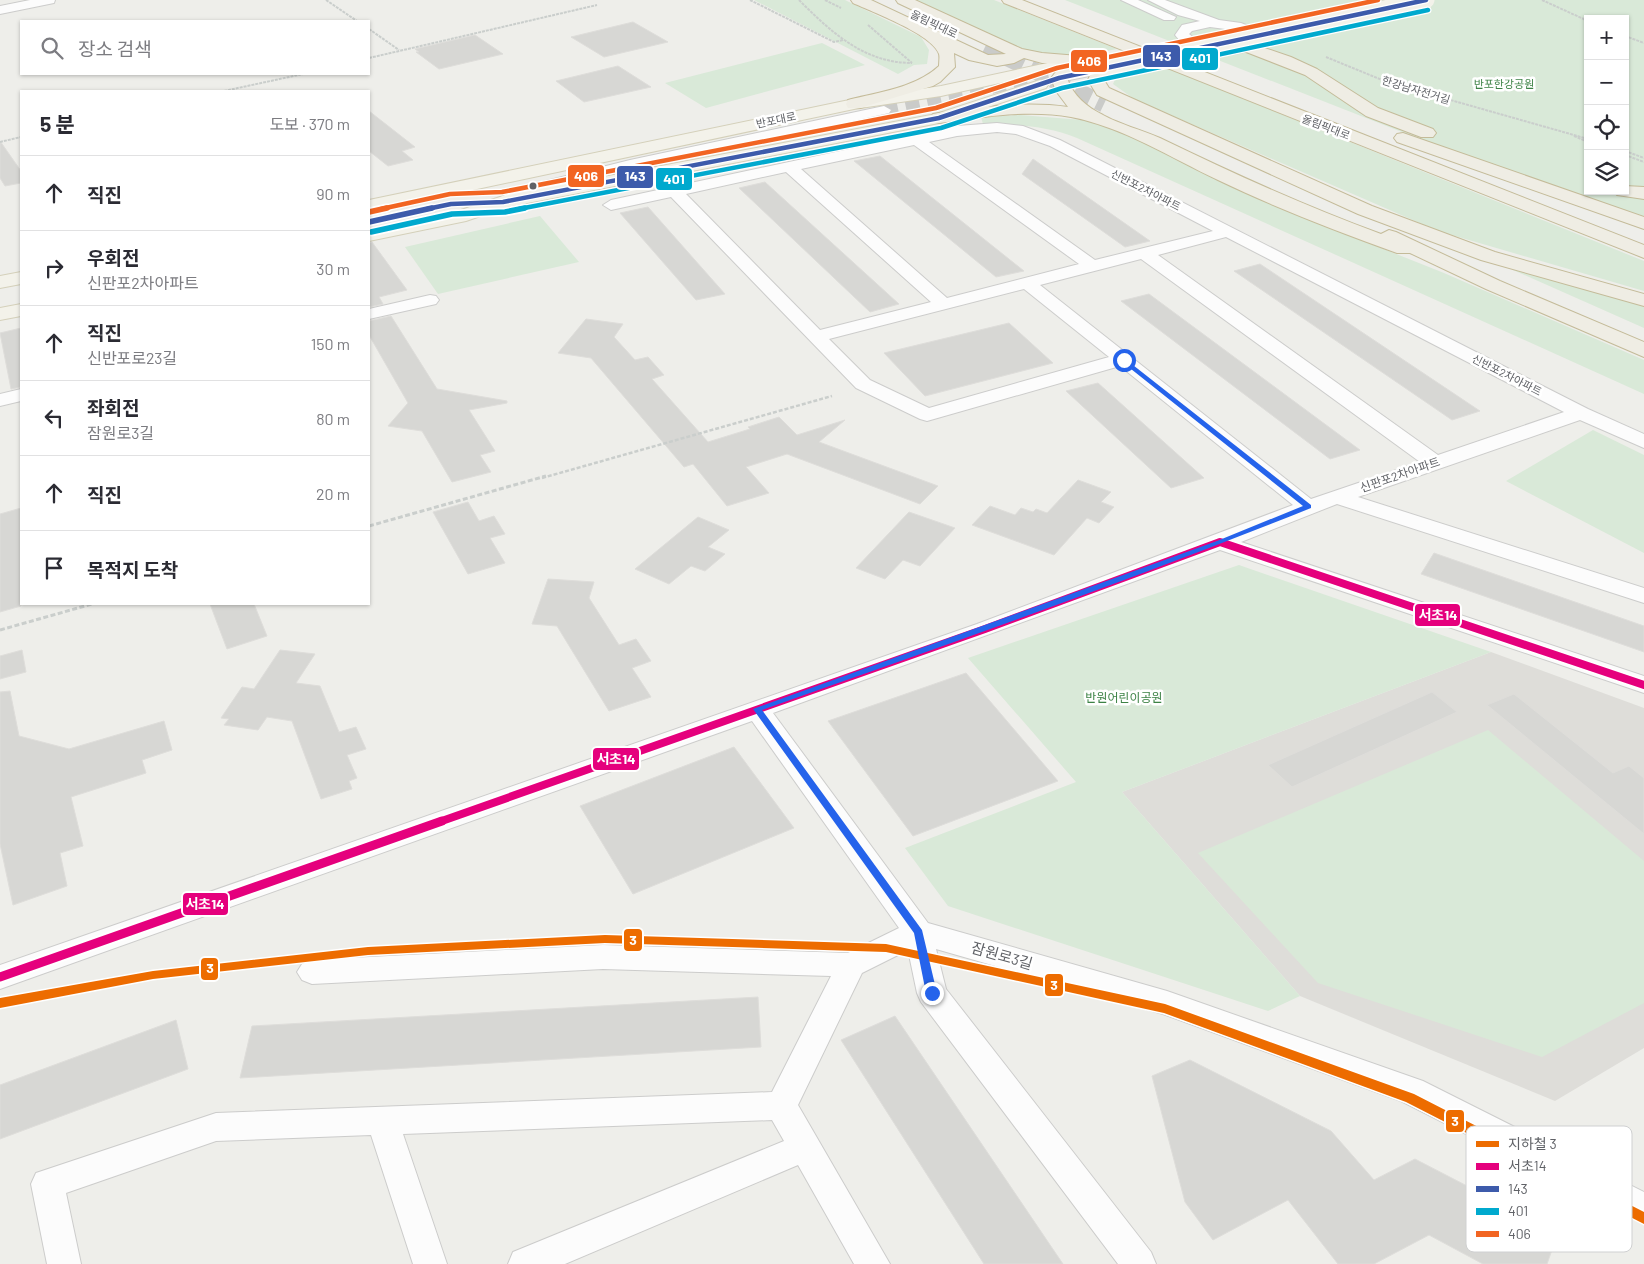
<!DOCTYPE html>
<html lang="ko">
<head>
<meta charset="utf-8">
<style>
	body { margin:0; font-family:Barlow,"Noto Sans KR",sans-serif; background:#f2f2f3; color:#2b2b33 }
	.controls { position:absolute; right:15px; top:15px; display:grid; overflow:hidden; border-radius:0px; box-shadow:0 1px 4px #0004 }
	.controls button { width:45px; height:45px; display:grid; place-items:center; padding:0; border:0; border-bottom:1px solid #e1e1e2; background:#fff; color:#2b2b33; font:25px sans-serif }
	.stop { position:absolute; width:15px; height:15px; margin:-11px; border:4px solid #2563eb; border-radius:50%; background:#fff }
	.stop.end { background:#2563eb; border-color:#fff; box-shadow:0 1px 5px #0008 }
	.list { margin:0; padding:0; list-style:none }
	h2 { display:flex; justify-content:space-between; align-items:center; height:65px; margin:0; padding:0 20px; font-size:21px }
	h2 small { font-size:16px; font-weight:400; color:#7c7c81 }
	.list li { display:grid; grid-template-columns:32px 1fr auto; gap:15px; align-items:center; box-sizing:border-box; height:75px; padding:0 20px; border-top:1px solid #e1e1e2 }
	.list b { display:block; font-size:19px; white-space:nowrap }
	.list p { margin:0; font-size:16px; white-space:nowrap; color:#7c7c81 }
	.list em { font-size:16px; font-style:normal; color:#7c7c81 }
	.icon { flex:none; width:28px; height:28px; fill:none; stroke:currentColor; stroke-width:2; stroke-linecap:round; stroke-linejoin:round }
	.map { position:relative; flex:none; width:1644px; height:1264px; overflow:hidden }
	.search { position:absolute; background:#fff; box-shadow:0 1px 4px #0004; left:20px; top:20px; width:350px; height:55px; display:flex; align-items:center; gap:12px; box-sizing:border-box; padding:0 18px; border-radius:0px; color:#7c7c81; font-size:19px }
	.panel { position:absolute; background:#fff; box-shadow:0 1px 4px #0004; left:20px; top:90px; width:350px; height:515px; border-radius:0px }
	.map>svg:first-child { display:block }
	.education { fill:#deddd9 }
	.green { fill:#d9e9d8; fill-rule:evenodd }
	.building { fill:#d7d7d4; stroke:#deddda }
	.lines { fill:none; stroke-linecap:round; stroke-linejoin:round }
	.minor-tunnel { stroke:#cacbc9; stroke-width:14; stroke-dasharray:14 8; stroke-linecap:butt }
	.highway-tunnel { stroke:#cacbc9; stroke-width:17; stroke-dasharray:17 8; stroke-linecap:butt }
	.minor-casing { stroke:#cccccb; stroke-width:2 }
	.major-casing { stroke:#d4d0ba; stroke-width:2 }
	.highway-casing { stroke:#c4bb99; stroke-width:2 }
	.path-far2 { stroke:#cacecc; stroke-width:2; stroke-dasharray:3 1; stroke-linecap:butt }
	.path-far1 { stroke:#cacecc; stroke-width:2.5; stroke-dasharray:4 2; stroke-linecap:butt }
	.path { stroke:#cacecc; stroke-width:3; stroke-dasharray:5 2.5; stroke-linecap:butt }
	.minor { fill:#fcfcfc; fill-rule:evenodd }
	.major { fill:#f3f2ea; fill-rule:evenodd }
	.highway { fill:#efede4; fill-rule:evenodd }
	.major-bridge-casing { stroke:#d4d0ba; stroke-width:18; stroke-linecap:butt }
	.major-bridge { stroke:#f3f2ea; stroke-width:17 }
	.bus-1-far1-casing { stroke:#fff; stroke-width:11 }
	.bus-1-casing { stroke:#fff; stroke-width:13 }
	.bus-2-far1-casing { stroke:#fff; stroke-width:7 }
	.bus-2-casing { stroke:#fff; stroke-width:9 }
	.bus-3-far1-casing { stroke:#fff; stroke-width:7 }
	.bus-3-casing { stroke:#fff; stroke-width:9 }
	.bus-4-far1-casing { stroke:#fff; stroke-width:7 }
	.bus-4-casing { stroke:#fff; stroke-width:9 }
	.bus-1-far1 { stroke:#e5007d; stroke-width:8 }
	.bus-1 { stroke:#e5007d; stroke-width:9 }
	.bus-2-far1 { stroke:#3d5bab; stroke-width:4.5 }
	.bus-2 { stroke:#3d5bab; stroke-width:5.5 }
	.bus-3-far1 { stroke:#00a9ce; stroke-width:4.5 }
	.bus-3 { stroke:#00a9ce; stroke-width:5.5 }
	.bus-4-far1 { stroke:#f26522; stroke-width:4.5 }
	.bus-4 { stroke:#f26522; stroke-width:5.5 }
	.metro-1-casing { stroke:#fff; stroke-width:3 }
	.metro-1 { fill:#ed6c00; fill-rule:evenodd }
	.route { fill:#2563eb }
	.bus-dot { fill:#606267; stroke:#fff; stroke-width:2 }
	.labels { text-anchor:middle; stroke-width:5; stroke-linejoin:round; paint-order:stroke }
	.far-street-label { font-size:11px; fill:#606267; stroke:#fff }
	.far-park-label { font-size:11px; fill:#3c8245; stroke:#fff }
	.street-label { font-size:12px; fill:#606267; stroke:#fff }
	.park-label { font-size:12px; fill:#3c8245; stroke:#fff }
	.near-street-label { font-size:15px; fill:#606267; stroke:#fff }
	.key { fill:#fff; stroke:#cfd0d1; stroke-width:1 }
	.key-label { font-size:14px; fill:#606267 }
	.line-badge { stroke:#fff; stroke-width:2 }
	.badge-label { font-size:14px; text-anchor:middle; font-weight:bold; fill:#fff }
</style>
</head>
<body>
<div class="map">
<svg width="1644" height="1264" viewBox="0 0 1644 1264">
	<rect width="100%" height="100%" fill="#eeeeea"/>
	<path class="education" d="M1491 652 1644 708V1048L1555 1101 1300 996 1122 792Z"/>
	<g class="green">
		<path d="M754 0H845L921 37 929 50 927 64 914 65 898 74Z"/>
		<path d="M912 0H994L1117 49C1082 56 1050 59 1016 46L1011 47Z"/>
		<path d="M1065 0H1644V227ZM1588 19H1625V191H1588Z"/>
		<path d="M822 43 865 65 706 108 665 83Z"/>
		<path d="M1160 65 1644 261V291L1438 231 1134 99 1113 84 1117 75Z"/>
		<path d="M1020 115 1096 121 1326 226 1444 273 1644 360V394L1077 138C1045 125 1018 125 983 124L981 117Z"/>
		<path d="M540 216 579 262 438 294 405 247Z"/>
		<path d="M1519 268 1644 304V328L1513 270Z"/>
		<path d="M1593 430 1644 455V553L1506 481Z"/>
		<path d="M1239 565 1491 652 1122 792 1300 996 1268 1011 948 906 905 848 1076 782 968 658Z"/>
		<path d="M1488 730 1644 861V1003L1542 1057 1318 983 1198 853Z"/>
	</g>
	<g class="building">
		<path d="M633 22 668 42 604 57 571 37Z"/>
		<path d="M475 35 503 54 439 69 416 52H419L415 49Z"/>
		<path d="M618 66 651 87 584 102 556 81Z"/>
		<path d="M369 111 415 147 402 151 413 160 388 166 369 151Z"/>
		<path d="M0 141 21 171V183L5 186 0 178Z"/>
		<path d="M880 156 1024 271 996 277 854 161Z"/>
		<path d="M1033 159 1150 241 1125 247 1022 174Z"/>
		<path d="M765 182 899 304 870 312 739 188Z"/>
		<path d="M648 207 725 294 696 300 620 213Z"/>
		<path d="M372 242 407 290 379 297 383 304 369 307V243Z"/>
		<path d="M1260 264 1480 411 1452 420 1234 271Z"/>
		<path d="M1149 294 1360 450 1330 459 1121 301Z"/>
		<path d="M391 316 437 389 507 401V403L469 410 495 451 480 455 491 472 452 482 422 431 388 426 408 403 369 335V321Z"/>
		<path d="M586 319 623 324 614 337 635 360 648 357 664 375 652 379 708 442 750 429 748 427 779 417 797 435 845 420 819 442 938 486 920 504 787 454 746 467 769 493 727 506 693 464 684 467 591 358 558 353Z"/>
		<path d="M1009 323 1053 363 925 396 884 353Z"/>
		<path d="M21 328V387L11 389 0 333Z"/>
		<path d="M1098 383 1204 478 1171 488 1066 391Z"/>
		<path d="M1078 480 1111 492 1101 502 1114 507 1099 523 1087 518 1054 555 972 525 990 506 1015 515 1021 508 1033 512 1036 509 1047 513Z"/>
		<path d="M468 502 479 521 494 516 505 534 490 538 505 563 468 574 433 512Z"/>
		<path d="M21 508V606L0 612V514Z"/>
		<path d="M909 512 955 528 920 566 903 560 885 579 856 568Z"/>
		<path d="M698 517 729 530 708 547 725 554 705 571 691 566 669 584 635 569Z"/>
		<path d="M1434 553 1644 626V652L1421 574Z"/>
		<path d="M548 579 594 582 589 598 619 645 636 639 651 661 632 668 651 697 609 711 557 626 532 624Z"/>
		<path d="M210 604H254L267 636 227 649Z"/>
		<path d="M22 650 26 672 0 679V656Z"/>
		<path d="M280 650 315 654 296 683 320 686 339 732 356 727 366 749 347 755 357 778 349 781 352 789 321 799 292 721 267 717 258 730 224 725 229 719 221 718 242 687 254 689Z"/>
		<path d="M966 673 1058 781 913 836 828 721Z"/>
		<path d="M10 691 19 736 69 749 164 721 172 750 142 760 146 773 71 797 83 846 60 853 67 886 13 905 0 844V692Z"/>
		<path d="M1432 692 1457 712 1292 787 1268 765Z"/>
		<path d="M1514 694 1613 773 1629 766 1644 778V834L1487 705Z"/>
		<path d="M734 747 794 828 633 894 580 806Z"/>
		<path d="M758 997 761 1047 240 1078 252 1026Z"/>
		<path d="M895 1016 1063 1264H984L841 1040Z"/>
		<path d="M176 1020 188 1069 0 1139V1085Z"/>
		<path d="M1190 1060 1331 1131 1374 1180 1415 1159 1558 1233 1547 1264H1483L1429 1235 1374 1264H1338L1288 1200 1213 1240 1185 1202 1152 1076Z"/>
	</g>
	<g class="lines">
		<path class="minor-tunnel" d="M884 110 1130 57"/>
		<path class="highway-tunnel" d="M985 47 1104 104"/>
		<g class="minor-casing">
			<g id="minor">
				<path d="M30 0H55L54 3 0 14V6Z"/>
				<path d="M1121 0H1138L1176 17 1174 20H1164Z"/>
				<path d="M1148 0H1165L1219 20 1241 23 1258 30 1262 40C1245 63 1191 57 1175 35L1182 25 1200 21 1178 15ZM1210 27 1233 30 1247 35 1248 39C1234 52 1202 46 1189 34L1192 31Z"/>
				<path d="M1105 65 1110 66 1112 69 1110 72 1059 82 1052 78 1054 75Z"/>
				<path d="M884 106 891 110 889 113 630 170 534 193 503 207 495 202 497 199 522 187 630 160Z"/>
				<path d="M997 123 1023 126 1060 140 1588 409 1644 434V448L1580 420 1358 497 1644 588V603L1337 504 1241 542 1644 676V693L1220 550 773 713 928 923 1167 991 1423 1081 1644 1192V1224L1401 1101 1163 1014 936 949 946 989 1151 1252 1156 1264H1118L921 1002 917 993 908 950 862 973 798 1105 890 1264H854L798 1165 565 1264H508L513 1252 784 1141 772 1120 403 1134 447 1264H413L371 1135 216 1141 66 1193 81 1264H47L31 1184 36 1173 216 1113 772 1092 831 976 603 969 312 984 302 980 297 972 302 964 312 960 603 945 848 953 899 928 752 721 0 989V965L977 624 1293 505 1120 366 934 419 927 421 920 419 856 388 671 197 611 210 603 205 611 200 957 126ZM997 132 1016 134 1050 146 1213 231 1095 260 929 142 957 136ZM914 145 1079 264 947 298 801 169ZM786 172 931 302 820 330 686 194ZM1226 237 1564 412 1438 455 1158 255ZM1141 259 1420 462 1311 499 1040 285ZM1024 289 1109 357 929 408 870 380 829 339Z"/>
				<path d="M430 295 436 296 439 300 436 304 369 319V309Z"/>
				<path d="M21 389V401L0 406V394Z"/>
			</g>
		</g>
		<g class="major-casing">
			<g id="major">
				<path d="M1085 55 1091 57 1093 60 1091 63 941 96 854 109 369 212V200L854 99 941 86Z"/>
				<path d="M1040 80 1046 82 1048 85 1046 88 939 123 507 207 466 221 369 241V229L461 210 503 196 936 114Z"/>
				<path d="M21 272V284L0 288V276Z"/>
				<path d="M21 304V316L0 320V308Z"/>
			</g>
		</g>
		<g class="highway-casing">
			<g id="highway">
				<path d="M851 0H871L988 55 1006 54 898 3 896 0H915L1022 49 1042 53 1091 57 1093 60C1086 69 1074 68 1067 78 1073 96 1087 107 1103 115 1119 124 1142 130 1160 138 1232 173 1305 206 1381 234L1389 230 1396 232 1500 281 1644 342V357L1486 289 1410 253H1397C1336 231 1276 208 1218 180 1171 158 1123 127 1071 117 1028 109 982 117 939 123L933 122 930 118 933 114 939 113C982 107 1025 101 1068 107L1056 91 1051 78 1062 64 1042 63 1024 58 1014 63 997 66 969 60 954 53 955 67 940 82 933 86 860 108H848L846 104 848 100C879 92 915 88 939 66 939 62 940 57 939 54 932 34 872 12 853 3Z"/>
				<path d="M1002 0H1022L1644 245V258L1004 3Z"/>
				<path d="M1247 42 1291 57 1317 69 1378 108 1433 129 1436 133 1433 137H1421L1366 116 1305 75 1241 50 1239 47Z"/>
				<path d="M1105 64 1113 69 1104 80 1109 88 1372 206 1495 252 1644 294V306L1481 260 1358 214 1097 95 1088 80 1092 71Z"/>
				<path d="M1403 133 1644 217V229L1397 142 1394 138 1397 134Z"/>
				<path d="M1625 186 1644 187V199L1617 195 1615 191H1625Z"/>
			</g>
		</g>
		<g class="path-far2">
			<path d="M326 0 357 21"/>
			<path d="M750 0 834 42 843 40"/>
			<path d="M799 0C831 32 864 63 912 63"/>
			<path d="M825 0 841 8"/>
			<path d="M1542 0 1588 21"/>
			<path d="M868 25 912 63"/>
			<path d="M369 29 399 50"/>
			<path d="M1625 36 1644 43"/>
			<path d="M1326 57 1387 82 1588 139"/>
			<path d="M369 58 597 5"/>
			<path d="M224 91 303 74"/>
			<path d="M1574 136 1588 142"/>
			<path d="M0 142 21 137"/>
			<path d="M1625 151 1644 158"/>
			<path d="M1625 155 1644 162"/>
		</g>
		<path class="path-far1" d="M542 478 832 396"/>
		<g class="path">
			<path d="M369 526 546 476"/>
			<path d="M0 630 92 604"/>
		</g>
		<use href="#minor" class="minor"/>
		<use href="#major" class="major"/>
		<use href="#highway" class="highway"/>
		<g class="major-bridge-casing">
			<path id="major-bridge" d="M1105 69 1426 0"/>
		</g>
		<use href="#major-bridge" class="major-bridge"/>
		<g class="bus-1-far1-casing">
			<path id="bus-1-far1" d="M439 822 985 629 1220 542 1644 685"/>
		</g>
		<g class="bus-1-casing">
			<path id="bus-1" d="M0 977 442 821"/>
		</g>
		<g class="bus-2-far1-casing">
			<path id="bus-2-far1" d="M427 209 451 204 503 202 939 118 1059 78 1426 0"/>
		</g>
		<g class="bus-2-casing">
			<path id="bus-2" d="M369 222 432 208"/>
		</g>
		<g class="bus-3-far1-casing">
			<path id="bus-3-far1" d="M519 209 941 128 1062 88 1428 10"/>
		</g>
		<g class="bus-3-casing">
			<path id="bus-3" d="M371 232 452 214 505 212 525 208"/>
		</g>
		<g class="bus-4-far1-casing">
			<path id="bus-4-far1" d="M381 209 450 194 502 192 936 108 1057 68 1378 0"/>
		</g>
		<g class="bus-4-casing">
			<path id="bus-4" d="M369 212 387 208"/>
		</g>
		<use href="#bus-1-far1" class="bus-1-far1"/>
		<use href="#bus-1" class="bus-1"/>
		<use href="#bus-2-far1" class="bus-2-far1"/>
		<use href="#bus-2" class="bus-2"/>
		<use href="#bus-3-far1" class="bus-3-far1"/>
		<use href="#bus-3" class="bus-3"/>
		<use href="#bus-4-far1" class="bus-4-far1"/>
		<use href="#bus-4" class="bus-4"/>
		<g class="metro-1-casing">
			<path id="metro-1" d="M605 935 886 944 1165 1004 1414 1094 1644 1212V1224L1406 1102 1164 1013 886 952 605 943 368 955 153 979 0 1008V998L153 971 368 947Z"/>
		</g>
		<use href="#metro-1" class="metro-1"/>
	</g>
	<path class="route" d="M1124 358 1311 505V508C1130 581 946 645 762 710L922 930 937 993 932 997 926 993 914 933 753 709 1217 541 1303 506 1121 361Z"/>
	<circle class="bus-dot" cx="533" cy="186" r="4.5"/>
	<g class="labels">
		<g class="far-street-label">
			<text transform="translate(934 24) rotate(25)" y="4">올림픽대로</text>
			<text transform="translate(1416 90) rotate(17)" y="4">한강남자전거길</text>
			<text transform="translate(776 120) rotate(-12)" y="4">반포대로</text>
			<text transform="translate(1326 127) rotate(21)" y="4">올림픽대로</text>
			<text transform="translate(1146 190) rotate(27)" y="4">신반포2차아파트</text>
			<text transform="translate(1507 375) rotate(27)" y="4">신반포2차아파트</text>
		</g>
		<g class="far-park-label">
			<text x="1504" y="88">반포한강공원</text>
		</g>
		<g class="street-label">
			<text transform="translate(1400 475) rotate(-19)" y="4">신판포2차아파트</text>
		</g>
		<g class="park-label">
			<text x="1124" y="702">반원어린이공원</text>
		</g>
		<g class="near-street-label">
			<text transform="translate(1002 956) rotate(16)" y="5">잠원로3길</text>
		</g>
	</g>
	<rect x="1466" y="1126" width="166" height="126" rx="8" class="key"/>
	<rect x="1476" y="1141" width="23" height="6" fill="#ed6c00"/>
	<rect x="1476" y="1163" width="23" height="7" fill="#e5007d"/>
	<rect x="1476" y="1186" width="23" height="6" fill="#3d5bab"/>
	<rect x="1476" y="1208" width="23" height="7" fill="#00a9ce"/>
	<rect x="1476" y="1231" width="23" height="6" fill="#f26522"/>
	<g class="key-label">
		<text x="1508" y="1149">지하철 3</text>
		<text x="1508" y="1171">서초14</text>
		<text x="1508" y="1194">143</text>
		<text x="1508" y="1216">401</text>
		<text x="1508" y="1239">406</text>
	</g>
	<g class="line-badge">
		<rect x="1142" y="44" width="39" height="24" rx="5" fill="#3d5bab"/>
		<rect x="1181" y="47" width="38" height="24" rx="5" fill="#00a9ce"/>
		<rect x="1070" y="49" width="38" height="24" rx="5" fill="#f26522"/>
		<rect x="567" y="164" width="38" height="24" rx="5" fill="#f26522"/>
		<rect x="616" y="165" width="38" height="24" rx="5" fill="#3d5bab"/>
		<rect x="655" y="167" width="38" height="24" rx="5" fill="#00a9ce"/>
		<rect x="1414" y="603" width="47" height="24" rx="5" fill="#e5007d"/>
		<rect x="592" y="747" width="48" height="24" rx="5" fill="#e5007d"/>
		<rect x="182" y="892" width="47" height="24" rx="5" fill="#e5007d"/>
		<rect x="623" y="928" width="20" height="24" rx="5" fill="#ed6c00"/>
		<rect x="200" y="957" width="19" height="24" rx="5" fill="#ed6c00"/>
		<rect x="1044" y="973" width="20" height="24" rx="5" fill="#ed6c00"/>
		<rect x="1445" y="1109" width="20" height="24" rx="5" fill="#ed6c00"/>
	</g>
	<g class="badge-label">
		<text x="1161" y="61">143</text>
		<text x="1200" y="63">401</text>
		<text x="1089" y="66">406</text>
		<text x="586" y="181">406</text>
		<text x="635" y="181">143</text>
		<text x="674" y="184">401</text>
		<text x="1438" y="620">서초14</text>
		<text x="616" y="764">서초14</text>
		<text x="205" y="909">서초14</text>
		<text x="633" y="945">3</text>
		<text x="210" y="973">3</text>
		<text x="1054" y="990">3</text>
		<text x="1455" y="1126">3</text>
	</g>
</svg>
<div class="controls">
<button>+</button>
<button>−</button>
<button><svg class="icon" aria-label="locate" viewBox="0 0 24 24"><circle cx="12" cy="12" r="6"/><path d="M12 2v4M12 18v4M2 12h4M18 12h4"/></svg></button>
<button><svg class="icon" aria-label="layers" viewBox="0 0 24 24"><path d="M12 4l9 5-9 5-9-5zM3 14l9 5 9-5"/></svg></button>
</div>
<div class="stop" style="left:1124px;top:360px"></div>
<div class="stop end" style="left:932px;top:993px"></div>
<div class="search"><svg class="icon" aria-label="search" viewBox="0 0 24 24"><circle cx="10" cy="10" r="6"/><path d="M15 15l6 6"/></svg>장소 검색</div>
<section class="panel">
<h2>5 분<small>도보 · 370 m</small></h2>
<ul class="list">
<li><svg class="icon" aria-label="ahead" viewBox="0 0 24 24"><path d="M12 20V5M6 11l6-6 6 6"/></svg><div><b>직진</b></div><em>90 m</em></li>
<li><svg class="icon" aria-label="right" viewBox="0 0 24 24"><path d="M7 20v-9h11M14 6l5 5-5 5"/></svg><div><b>우회전</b><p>신판포2차아파트</p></div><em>30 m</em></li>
<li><svg class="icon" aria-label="ahead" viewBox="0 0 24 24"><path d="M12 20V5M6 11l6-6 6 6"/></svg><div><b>직진</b><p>신반포로23길</p></div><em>150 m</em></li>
<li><svg class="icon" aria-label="left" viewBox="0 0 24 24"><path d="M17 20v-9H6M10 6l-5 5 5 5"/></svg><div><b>좌회전</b><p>잠원로3길</p></div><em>80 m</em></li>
<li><svg class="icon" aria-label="ahead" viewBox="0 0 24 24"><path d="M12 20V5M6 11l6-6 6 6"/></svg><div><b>직진</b></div><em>20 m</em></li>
<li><svg class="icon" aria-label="arrive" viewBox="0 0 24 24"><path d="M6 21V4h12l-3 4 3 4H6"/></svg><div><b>목적지 도착</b></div></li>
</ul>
</section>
</div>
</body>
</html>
